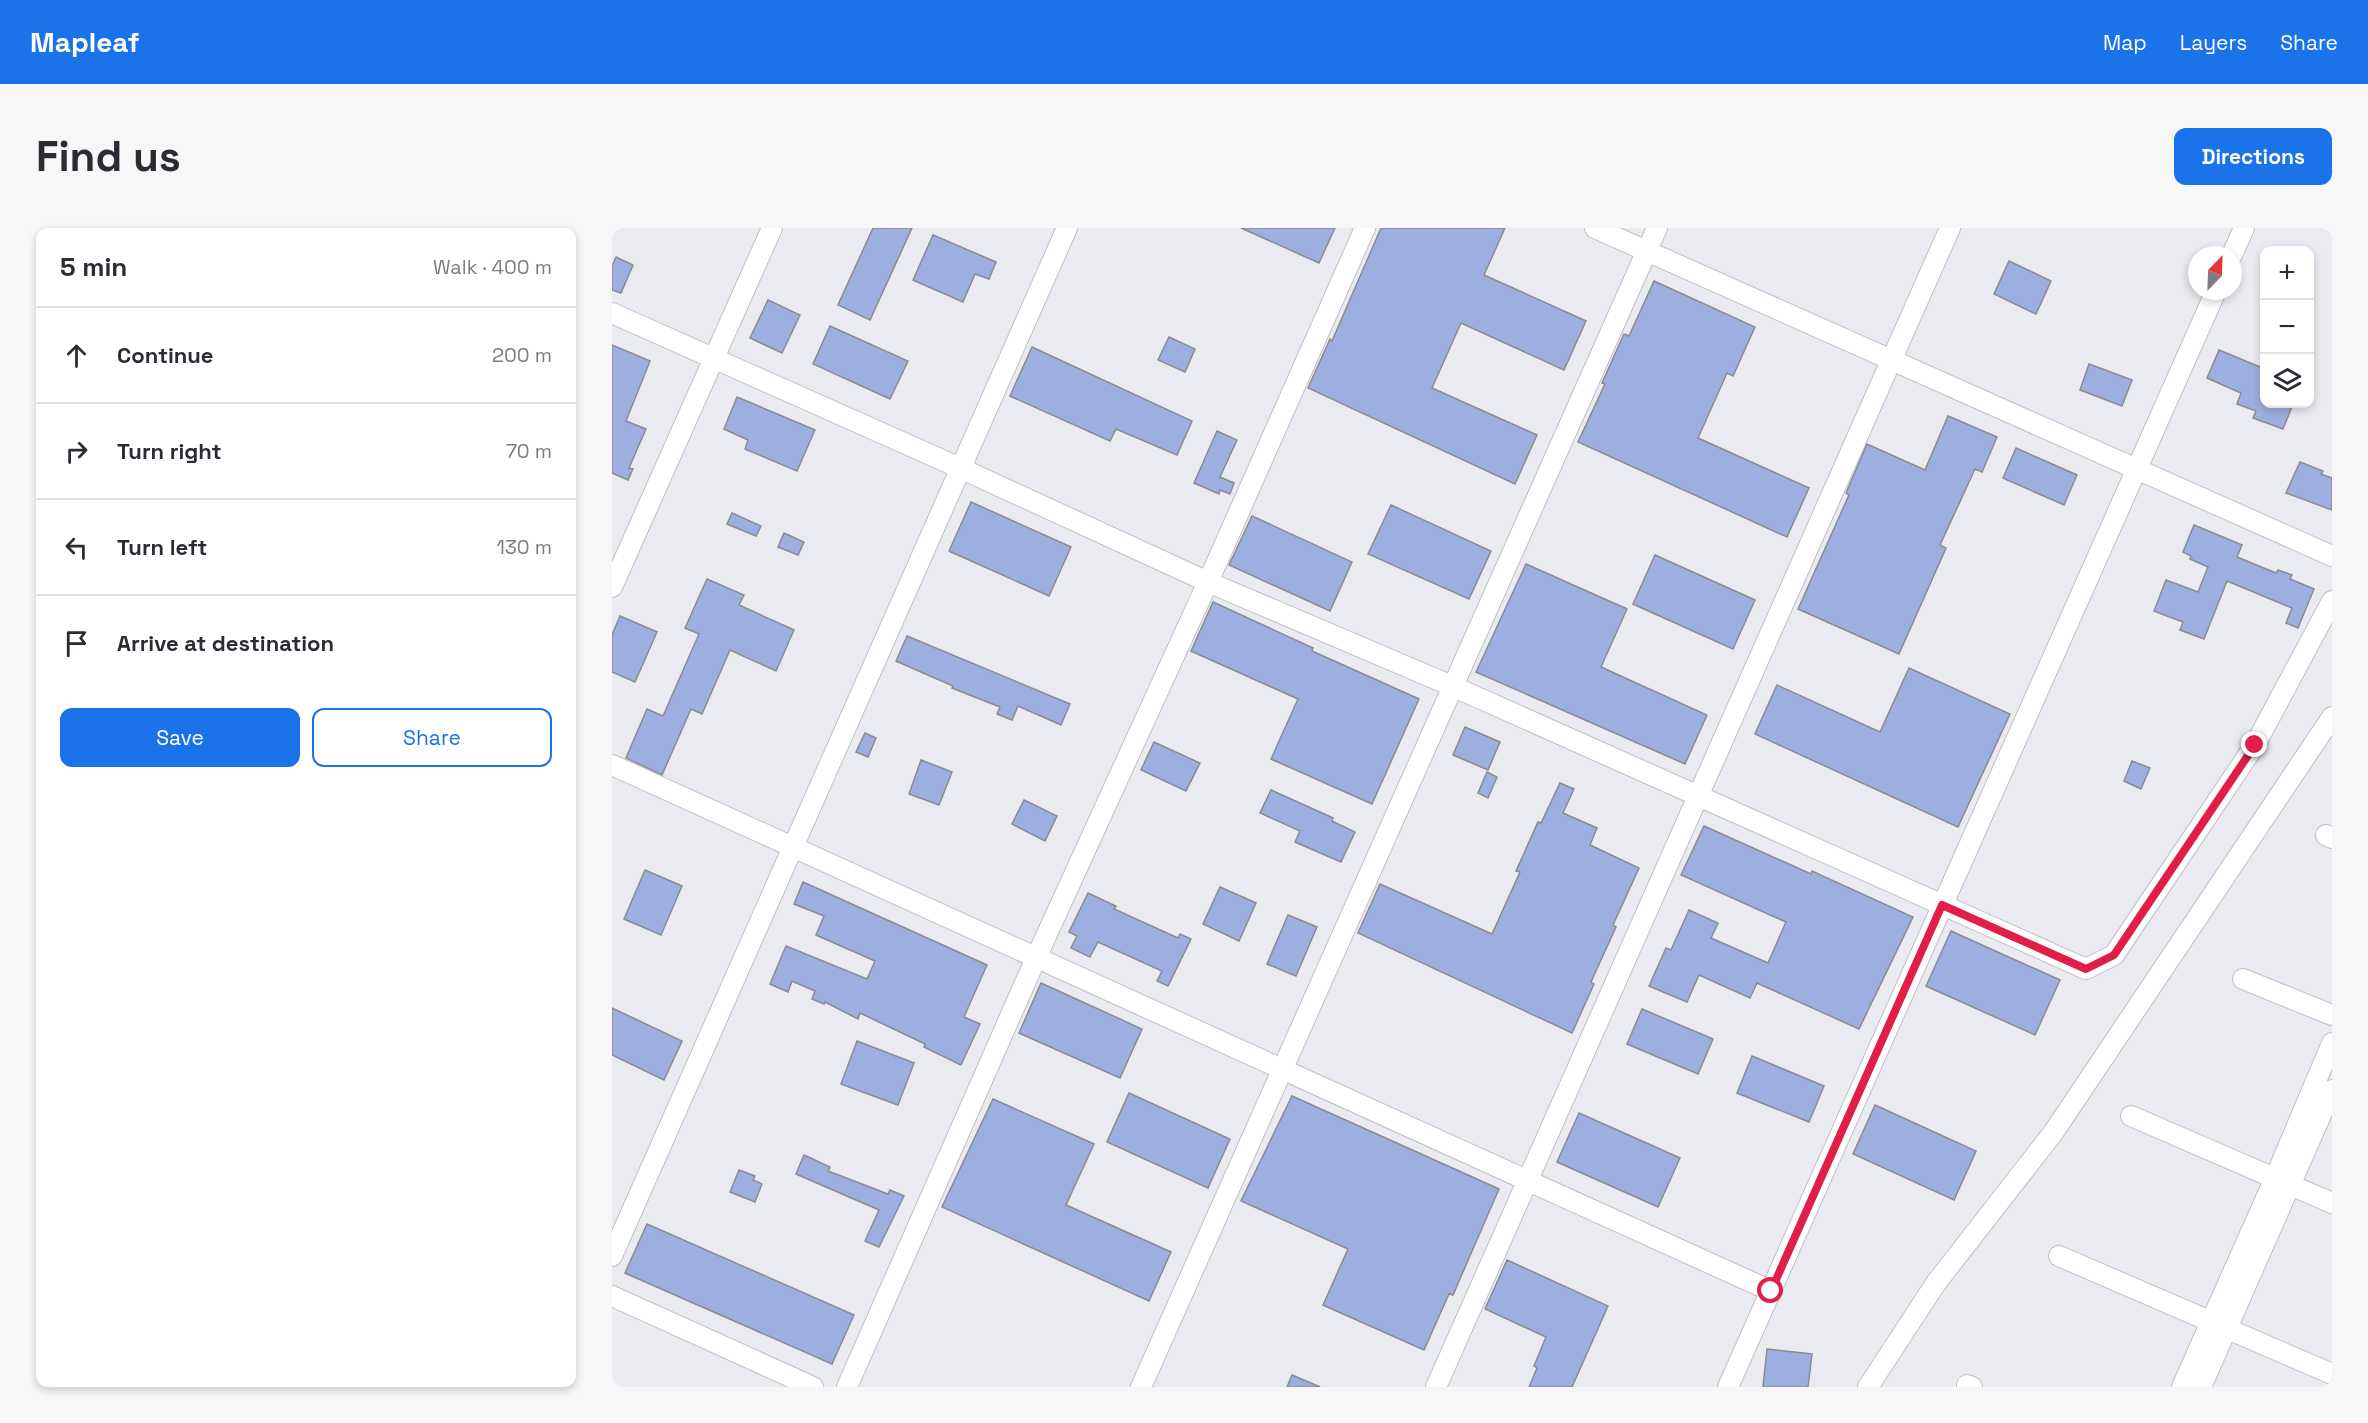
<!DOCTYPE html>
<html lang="en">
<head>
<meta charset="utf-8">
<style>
	body { margin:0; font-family:"Space Grotesk",sans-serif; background:#f7f7f7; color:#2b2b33 }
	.controls { position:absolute; right:18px; top:18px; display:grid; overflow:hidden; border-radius:12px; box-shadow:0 3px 9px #0003 }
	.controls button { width:54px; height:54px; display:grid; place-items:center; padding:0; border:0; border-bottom:2px solid #e1e1e2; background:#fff; color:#2b2b33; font:30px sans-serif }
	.compass { position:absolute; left:1576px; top:18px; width:54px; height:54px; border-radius:50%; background:#fff; box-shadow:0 3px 9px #0003; rotate:23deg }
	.stop { position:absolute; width:18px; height:18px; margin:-14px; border:4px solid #e11d48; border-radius:50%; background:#fff }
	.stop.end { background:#e11d48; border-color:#fff; box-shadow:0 2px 6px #0008 }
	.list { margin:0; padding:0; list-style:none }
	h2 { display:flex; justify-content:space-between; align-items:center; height:78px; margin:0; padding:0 24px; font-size:26px }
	h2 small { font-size:20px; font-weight:400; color:#7c7c81 }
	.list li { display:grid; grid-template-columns:39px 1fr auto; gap:18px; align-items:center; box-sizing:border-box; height:96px; padding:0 24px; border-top:2px solid #e1e1e2 }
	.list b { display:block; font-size:22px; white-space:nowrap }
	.list em { font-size:20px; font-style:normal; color:#7c7c81 }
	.actions { display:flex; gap:12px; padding:18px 24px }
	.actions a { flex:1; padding:14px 0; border:2px solid #1a73e8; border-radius:12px; text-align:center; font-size:21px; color:#1a73e8 }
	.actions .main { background:#1a73e8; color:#fff }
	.icon { flex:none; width:33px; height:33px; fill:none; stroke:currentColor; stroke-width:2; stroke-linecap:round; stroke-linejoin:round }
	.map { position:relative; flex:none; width:1720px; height:1159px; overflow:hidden; border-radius:12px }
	header { display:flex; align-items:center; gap:36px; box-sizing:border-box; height:84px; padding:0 30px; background:#1a73e8; color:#fff }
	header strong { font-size:28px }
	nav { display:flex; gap:33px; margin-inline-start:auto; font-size:21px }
	.intro { display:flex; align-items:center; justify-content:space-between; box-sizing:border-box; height:144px; padding:0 36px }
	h1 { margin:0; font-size:42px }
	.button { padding:15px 27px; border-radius:12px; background:#1a73e8; color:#fff; font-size:21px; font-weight:700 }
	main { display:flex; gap:36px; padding:0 36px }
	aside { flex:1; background:#fff; border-radius:12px; box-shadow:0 3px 9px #0003 }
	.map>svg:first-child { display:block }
	.building { fill:#9dafe1; stroke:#8a8b8f; stroke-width:1.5 }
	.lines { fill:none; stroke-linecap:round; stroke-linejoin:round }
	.minor-casing { stroke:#bebfc3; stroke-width:22 }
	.minor { stroke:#fff; stroke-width:20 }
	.route { stroke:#e11d48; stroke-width:8 }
</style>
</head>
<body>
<header>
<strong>Mapleaf</strong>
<nav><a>Map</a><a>Layers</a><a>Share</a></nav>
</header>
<div class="intro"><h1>Find us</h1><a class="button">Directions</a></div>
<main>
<aside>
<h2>5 min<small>Walk · 400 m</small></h2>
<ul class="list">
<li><svg class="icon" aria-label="ahead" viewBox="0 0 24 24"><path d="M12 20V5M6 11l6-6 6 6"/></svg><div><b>Continue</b></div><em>200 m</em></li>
<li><svg class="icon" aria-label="right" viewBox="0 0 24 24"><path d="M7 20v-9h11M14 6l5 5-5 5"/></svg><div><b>Turn right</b></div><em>70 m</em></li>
<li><svg class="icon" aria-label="left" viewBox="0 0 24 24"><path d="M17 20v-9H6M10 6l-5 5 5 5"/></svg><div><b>Turn left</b></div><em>130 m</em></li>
<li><svg class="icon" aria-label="arrive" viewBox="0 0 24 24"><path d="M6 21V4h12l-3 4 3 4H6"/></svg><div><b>Arrive at destination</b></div></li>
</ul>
<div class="actions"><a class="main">Save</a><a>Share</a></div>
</aside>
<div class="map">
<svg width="1720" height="1159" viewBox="0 0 1720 1159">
	<rect width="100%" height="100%" fill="#eaebf0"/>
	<g class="building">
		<path d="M261 0H300L258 92 226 77Z"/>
		<path d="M629 0H723L707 35Z"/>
		<path d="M769 0H893L872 47 974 93 952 142 849 95 820 160 925 207 903 256 696 160 718 111 720 113Z"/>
		<path d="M321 7 384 34 377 51 363 46 351 74 301 52Z"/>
		<path d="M4 29 21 37 9 65 0 62V38Z"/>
		<path d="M1397 33 1439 53 1424 86 1382 66Z"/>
		<path d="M1042 53 1143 99 1121 148 1115 145 1086 210 1197 260 1175 309 966 214 993 156 990 155 1012 106 1017 108Z"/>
		<path d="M156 72 188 87 170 125 138 110Z"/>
		<path d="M218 98 296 133 278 171 201 136Z"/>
		<path d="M557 109 583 121 573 144 546 132Z"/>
		<path d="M0 117 38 133 14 193 34 201 17 240 21 241 16 252 0 245Z"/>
		<path d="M420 119 580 193 565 227 504 201 498 213 398 168Z"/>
		<path d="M1607 122 1653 141V176H1681L1671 201 1641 190 1644 183 1625 176 1629 165 1595 150Z"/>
		<path d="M1477 136 1520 152 1510 178 1468 162Z"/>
		<path d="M125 169 203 202 185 243 133 221 136 212 112 201Z"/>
		<path d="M1336 188 1385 209 1370 244 1363 241 1328 317 1334 320 1287 426 1186 381 1237 267 1234 265 1255 216 1313 242Z"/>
		<path d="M605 203 625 212 608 249 622 255 618 266 608 262 607 266 582 255Z"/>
		<path d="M1404 220 1465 247 1452 277 1391 250Z"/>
		<path d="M1688 234 1711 243 1709 246 1720 250V282L1674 265Z"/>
		<path d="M359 274 459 319 437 368 337 323Z"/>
		<path d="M779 277 879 323 857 371 756 326Z"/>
		<path d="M120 285 149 298 144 308 115 296Z"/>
		<path d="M640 288 740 334 718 383 617 337Z"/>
		<path d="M1582 297 1630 317 1625 329 1664 345 1666 342 1680 347 1678 351 1702 361 1686 400 1674 395 1680 380 1615 353 1592 411 1568 402 1571 394 1542 383 1554 352 1586 364 1596 339 1578 331 1579 328 1571 324Z"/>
		<path d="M172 305 192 314 186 327 166 319Z"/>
		<path d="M1043 327 1143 372 1121 421 1021 376Z"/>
		<path d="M914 336 1015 381 989 439 1095 487 1073 536 864 444Z"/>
		<path d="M95 351 132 367 127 377 182 402 164 443 118 422 90 486 79 481 50 547 14 530 35 481 51 488 87 406 73 400Z"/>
		<path d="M601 374 701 420 700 423 807 471 760 576 659 531 686 471 579 423Z"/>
		<path d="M8 388 45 404 23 454 0 444V407Z"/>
		<path d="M295 408 458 476 449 497 406 478 400 492 385 486 388 479 340 460 341 458 284 433Z"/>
		<path d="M1297 440 1398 486 1346 599 1143 506 1165 457 1268 504Z"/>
		<path d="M853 499 888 514 876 542 841 527Z"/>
		<path d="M253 505 264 510 256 529 244 524Z"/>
		<path d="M542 514 588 535 574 563 529 542Z"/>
		<path d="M309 532 340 544 327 577 297 566Z"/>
		<path d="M1520 533 1538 540 1529 561 1512 553Z"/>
		<path d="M875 544 885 549 876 570 866 565Z"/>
		<path d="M948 555 962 561 951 585 985 600 978 617 1027 640 1001 697 1004 699 979 754 982 756 960 805 746 705 768 656 880 706 908 644 904 643 926 594 929 595Z"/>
		<path d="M659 562 721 590 720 593 743 604 729 634 683 614 688 603 648 585Z"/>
		<path d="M412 572 445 588 433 613 400 596Z"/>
		<path d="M1092 598 1199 646 1200 643 1301 689 1247 801 1145 755 1138 770 1087 747 1075 774 1037 758 1054 720 1059 722 1077 682 1106 695 1099 710 1156 735 1174 694 1069 647Z"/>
		<path d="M33 642 70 658 49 707 12 691Z"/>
		<path d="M191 654 375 737 352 789 368 796 349 837 312 819 313 816 248 785 246 791 213 774 212 776 200 771 203 763 180 753 176 764 158 756 174 718 255 751 263 733 204 707 212 688 182 676Z"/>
		<path d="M608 659 644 675 627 713 591 696Z"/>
		<path d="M476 665 504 678 502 681 566 710 568 706 579 711 556 758 545 753 550 743 486 714 478 729 459 720 465 708 457 704Z"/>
		<path d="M676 687 705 699 684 748 655 736Z"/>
		<path d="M1339 703 1448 752 1423 807 1314 758Z"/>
		<path d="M429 755 530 801 508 850 407 805Z"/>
		<path d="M0 780 70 813 52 852 0 827Z"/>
		<path d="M1030 781 1101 811 1086 846 1015 816Z"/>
		<path d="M245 813 302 835 286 877 229 856Z"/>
		<path d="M1140 828 1212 858 1197 894 1125 865Z"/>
		<path d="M517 865 618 911 596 960 495 914Z"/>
		<path d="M680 868 887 961 841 1067 837 1066 812 1122 711 1077 736 1021 629 973Z"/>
		<path d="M381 871 482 916 454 977 559 1024 537 1073 330 979Z"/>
		<path d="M1263 877 1364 923 1342 972 1241 926Z"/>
		<path d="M967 885 1068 930 1046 979 945 934Z"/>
		<path d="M192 927 218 939 216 943 276 966 278 962 292 968 267 1019 253 1013 267 982 184 946Z"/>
		<path d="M127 942 143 948 141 952 150 956 143 974 118 964Z"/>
		<path d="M35 996 242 1087 220 1136 13 1045Z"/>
		<path d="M895 1032 996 1078 960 1159H917L925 1140 922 1138 934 1109 873 1081Z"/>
		<path d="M1155 1121 1200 1126 1196 1159H1151Z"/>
		<path d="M680 1147 708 1159H675Z"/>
	</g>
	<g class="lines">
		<g class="minor-casing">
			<g id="minor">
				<path d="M983 0 1720 328"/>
				<path d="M1620 27 1632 0"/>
				<path d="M0 85 348 240 596 354 840 458 1474 741 1502 727 1643 517 1720 373"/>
				<path d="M0 359 160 0"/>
				<path d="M0 537 1159 1063"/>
				<path d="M1714 607 1720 610"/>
				<path d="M1631 751 1720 787"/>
				<path d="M1519 888 1720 975"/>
				<path d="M0 1028 455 0"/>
				<path d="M1447 1028 1720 1146"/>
				<path d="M0 1068 201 1159"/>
				<path d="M1355 1157 1360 1159"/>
				<path d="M235 1159 424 730 596 354 753 0"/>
				<path d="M529 1159 1045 0"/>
				<path d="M824 1159 1338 0"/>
				<path d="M1116 1159 1604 63"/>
				<path d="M1256 1159 1324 1055 1441 905 1720 489"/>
				<path d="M1570 1159 1663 950 1720 815"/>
				<path d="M1589 1159 1720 862"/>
			</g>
		</g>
		<use href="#minor" class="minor"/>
	</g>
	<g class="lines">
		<path class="route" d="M1159 1063 1330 677 1474 741 1502 727 1643 517"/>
	</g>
</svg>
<div class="controls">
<button>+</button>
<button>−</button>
<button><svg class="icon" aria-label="layers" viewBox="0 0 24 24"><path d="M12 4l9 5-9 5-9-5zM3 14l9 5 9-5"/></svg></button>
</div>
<svg class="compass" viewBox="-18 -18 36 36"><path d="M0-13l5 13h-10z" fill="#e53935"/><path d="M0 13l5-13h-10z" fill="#7c7c81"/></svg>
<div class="stop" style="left:1159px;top:1063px"></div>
<div class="stop end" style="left:1643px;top:517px"></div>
</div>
</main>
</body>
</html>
